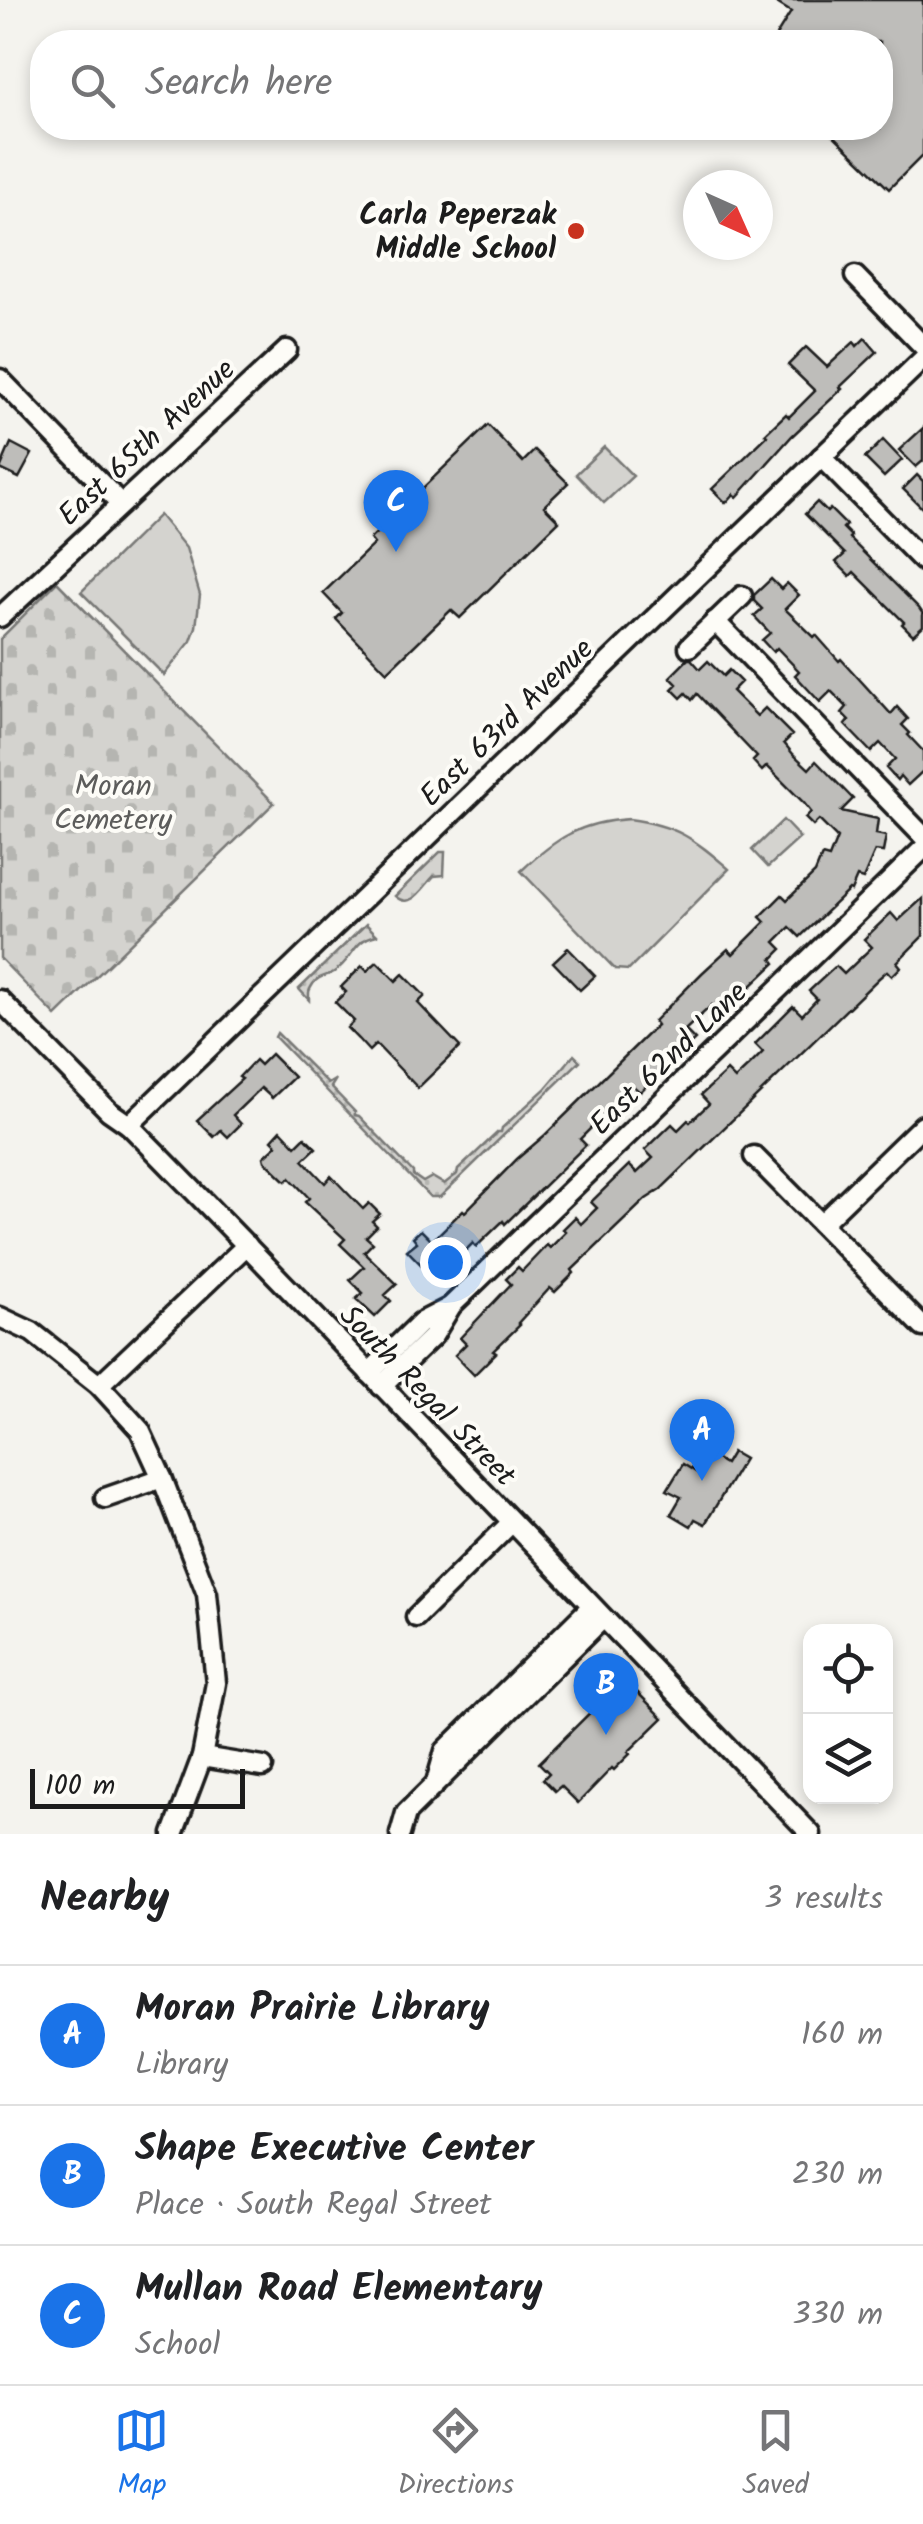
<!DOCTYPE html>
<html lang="en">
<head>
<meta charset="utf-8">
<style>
	body { margin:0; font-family:Kalam,sans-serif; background:#f6f6f6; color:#202124 }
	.controls { position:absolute; right:30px; bottom:30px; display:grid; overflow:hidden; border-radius:20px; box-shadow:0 5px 15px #0003 }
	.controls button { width:90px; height:90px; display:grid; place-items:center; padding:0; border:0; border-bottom:2px solid #e0e0e0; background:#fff; color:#202124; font:50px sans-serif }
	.compass { position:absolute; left:683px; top:170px; width:90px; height:90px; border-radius:50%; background:#fff; box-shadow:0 5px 15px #0003; rotate:135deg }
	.scale { position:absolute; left:30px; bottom:25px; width:215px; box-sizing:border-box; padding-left:10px; border:5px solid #1c1c1c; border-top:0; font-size:28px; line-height:35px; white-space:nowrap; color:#1c1c1c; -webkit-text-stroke:8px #fdfcf7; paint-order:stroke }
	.you { position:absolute; left:445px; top:1262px; width:35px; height:35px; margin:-25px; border:8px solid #fff; border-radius:50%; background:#1a73e8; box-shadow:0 0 0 15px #1a73e833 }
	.badge { display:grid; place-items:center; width:65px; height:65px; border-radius:50%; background:#1a73e8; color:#fff; font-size:32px; font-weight:700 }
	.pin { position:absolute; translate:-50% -82px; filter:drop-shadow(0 2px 5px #0008) }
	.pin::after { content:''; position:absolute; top:52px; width:35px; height:30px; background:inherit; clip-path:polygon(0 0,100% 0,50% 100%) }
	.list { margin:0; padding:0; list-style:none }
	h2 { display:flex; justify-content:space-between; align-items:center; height:130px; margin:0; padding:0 40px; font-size:42px }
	h2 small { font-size:32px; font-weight:400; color:#757577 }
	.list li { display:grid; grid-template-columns:65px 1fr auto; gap:30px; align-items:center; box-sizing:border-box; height:140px; padding:0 40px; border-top:2px solid #e0e0e0 }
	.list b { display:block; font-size:38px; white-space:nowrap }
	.list p { margin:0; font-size:32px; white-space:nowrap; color:#757577 }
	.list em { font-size:32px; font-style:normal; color:#757577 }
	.icon { flex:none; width:55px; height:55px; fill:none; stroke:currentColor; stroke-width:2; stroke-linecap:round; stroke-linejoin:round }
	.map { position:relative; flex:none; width:923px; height:1834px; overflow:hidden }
	.search { position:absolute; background:#fff; box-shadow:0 5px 15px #0003; left:30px; right:30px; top:30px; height:110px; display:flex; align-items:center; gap:25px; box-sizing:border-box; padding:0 35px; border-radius:40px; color:#757577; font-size:38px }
	.sheet { height:550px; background:#fff }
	nav { display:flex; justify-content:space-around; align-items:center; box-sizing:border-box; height:140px; border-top:2px solid #e0e0e0; background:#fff; font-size:28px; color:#757577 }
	nav a { display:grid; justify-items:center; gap:5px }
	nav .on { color:#1a73e8 }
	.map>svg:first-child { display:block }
	.grass { fill:url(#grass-dots); stroke:#787876; stroke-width:2.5 }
	.cemetery { fill:url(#cemetery-stones); stroke:#787876; stroke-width:2.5 }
	.park { fill:#d4d3cf; stroke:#787876; stroke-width:2.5 }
	.building { fill:#bebdba; stroke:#1c1c1c; stroke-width:2.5 }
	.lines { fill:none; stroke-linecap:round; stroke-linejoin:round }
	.minor-casing { stroke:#1c1c1c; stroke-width:25 }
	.minor { stroke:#fdfcf7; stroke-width:18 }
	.poi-dot { fill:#c8321e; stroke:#fdfcf7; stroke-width:4 }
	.labels { text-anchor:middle; stroke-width:8; stroke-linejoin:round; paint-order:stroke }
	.poi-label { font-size:30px; font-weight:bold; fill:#1c1c1c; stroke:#fdfcf7; text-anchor:end }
	.street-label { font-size:30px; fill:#1c1c1c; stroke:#fdfcf7 }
	.park-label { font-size:30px; fill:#5c5c5b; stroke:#fdfcf7 }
</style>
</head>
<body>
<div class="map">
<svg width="923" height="1834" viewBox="0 0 923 1834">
	<defs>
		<pattern id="grass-dots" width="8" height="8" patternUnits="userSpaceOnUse" patternTransform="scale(2.5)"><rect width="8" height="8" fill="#d4d3cf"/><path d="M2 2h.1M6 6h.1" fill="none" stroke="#b5b5b1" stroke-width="1.8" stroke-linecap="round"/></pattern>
		<pattern id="cemetery-stones" width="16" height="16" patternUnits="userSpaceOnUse" patternTransform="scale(2.5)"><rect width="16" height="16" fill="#d4d3cf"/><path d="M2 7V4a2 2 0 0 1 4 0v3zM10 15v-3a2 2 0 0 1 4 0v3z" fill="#b5b5b1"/></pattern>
	</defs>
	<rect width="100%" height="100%" fill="#f4f3ee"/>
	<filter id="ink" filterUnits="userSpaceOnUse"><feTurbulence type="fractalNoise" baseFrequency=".01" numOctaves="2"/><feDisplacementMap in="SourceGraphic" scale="20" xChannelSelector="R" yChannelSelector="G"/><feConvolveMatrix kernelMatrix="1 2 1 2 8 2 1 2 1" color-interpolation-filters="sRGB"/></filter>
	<g filter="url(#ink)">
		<g class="grass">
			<path d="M440 852H445L444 875 434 876C423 887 411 911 395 896Z"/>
			<path d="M366 924 377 935C352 940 354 959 334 972 326 977 319 975 313 984 308 992 309 991 309 1000L299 989Z"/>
			<path d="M277 1033 328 1084 336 1079 331 1087 355 1112V1115L359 1116 413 1172V1175L423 1182 432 1177 444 1184 457 1174 458 1170 498 1132H501L502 1128 545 1089 574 1055 580 1061 440 1197H430L275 1037Z"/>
		</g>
		<path class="cemetery" d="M57 582 274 803 56 1016 0 958V639Z"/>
		<g class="park">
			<path d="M604 447 633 476 604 503 576 474Z"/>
			<path d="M159 515 186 548 200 595 196 627 191 641 164 675 81 592Z"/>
			<path d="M629 819C678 826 693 838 729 869L629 970 615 969 521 871C556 838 580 822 629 819Z"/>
			<path d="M783 820 800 838 768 867 752 850Z"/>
		</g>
		<g class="building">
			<path d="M772 0H923V155L889 189 826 128H880V42H772L791 12Z"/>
			<path d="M865 338 877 352 840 387 842 389 792 436 737 497 734 494 726 503 712 489 767 436 765 434 786 414 789 417 815 391 788 365 806 347 827 367 854 342 857 346Z"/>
			<path d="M488 425 523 462 535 450 568 483 544 506 559 521 460 618 451 610 387 672 336 619 342 613 323 593 374 544 370 539Z"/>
			<path d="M923 428V461L916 467 899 450Z"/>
			<path d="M883 440 902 460 884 477 865 458Z"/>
			<path d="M11 443 32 454 19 478 0 469Z"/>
			<path d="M917 475 923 481V509L903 489Z"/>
			<path d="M817 502 827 512 830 509 846 525 843 528 851 536 849 538 919 608 923 614V626L913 635 902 624 904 622 854 572 850 576 836 562 845 554 805 514Z"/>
			<path d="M771 579 781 589 787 583 799 595 785 609 814 637 816 635 839 661 841 659 891 714 897 707 908 719 902 725 910 733 908 735 923 751V771L908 785 900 776 897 780 886 768 895 759 880 743 871 752 845 725 849 720 842 713 847 707 831 691 820 702 795 675 799 671 777 648 773 652 762 640 770 633 754 616 762 609 754 601V595Z"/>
			<path d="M688 659H691L700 669 708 661 723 676 729 670 741 682 732 691 757 716 765 708 792 735 784 743 793 754 809 769 816 761 853 799 841 811 878 819 876 834 886 836 883 852 875 851 863 879 857 877 851 891 849 890 800 937 790 927 775 942 782 949 772 959 775 963 721 1015 712 1005 685 1030 695 1040 683 1051 677 1044 661 1059 667 1066 640 1092 633 1086 607 1112 613 1118 602 1130 595 1124 580 1139 586 1145 505 1224 503 1221 476 1247 473 1243 448 1268 453 1273 441 1285 407 1250 417 1242 413 1237 421 1230 432 1241 463 1210 465 1212 517 1159 545 1135 657 1025 654 1021 702 973 728 949 733 954 765 922 760 917 782 895 787 900 815 873 822 856 829 858 837 838 819 820 813 826 805 818 811 812 804 803 767 766 762 771 753 761 757 757 697 694 692 700 686 693 681 698 672 689 677 684 670 677Z"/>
			<path d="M923 898V936L897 962 901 967 892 976 887 971 879 978 660 1190 646 1199 572 1270 574 1273 555 1292 550 1288 518 1323 520 1325 493 1351 496 1353 474 1375 455 1355 466 1344 460 1338 511 1284 506 1279 518 1267 522 1271 547 1245 550 1248 566 1232 563 1229 575 1217 581 1224 597 1208 591 1202 629 1165 637 1173 653 1158 645 1150 672 1124 678 1130 688 1120 690 1122 709 1104 701 1095 727 1071 735 1079 752 1063 763 1052 755 1044 793 1006 802 1015 817 999 809 991 836 966 844 974 872 947 864 939 891 913 898 921Z"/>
			<path d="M568 948 595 976 580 990 553 962Z"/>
			<path d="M377 962 396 981 403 974 425 996 418 1003 460 1047 418 1088 376 1044 369 1051 358 1039 347 1028 354 1021 335 1002 346 992 341 987 362 966 367 971Z"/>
			<path d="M271 1054 294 1077 272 1098 261 1088 233 1115 241 1124 228 1137 221 1130 214 1137 197 1120 242 1079 239 1077 255 1060 260 1065Z"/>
			<path d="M281 1130 296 1146 305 1137 316 1148 303 1160 325 1183 331 1176 363 1209 369 1203 380 1214 372 1221 377 1226 366 1237 373 1243 364 1252 397 1284 385 1295 391 1301 375 1317 356 1299 363 1293 350 1280 364 1267 340 1244 345 1239 305 1202 309 1198 290 1178 286 1181 265 1161 264 1157 277 1145 272 1140Z"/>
			<path d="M732 1452 744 1459 705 1524 695 1519 691 1526 671 1514 681 1497 667 1490 683 1464 696 1472 707 1453 725 1464Z"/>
			<path d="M624 1679 663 1718 628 1752 630 1754 614 1770 612 1768 578 1803 561 1786 555 1791 543 1779 549 1773 539 1763Z"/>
		</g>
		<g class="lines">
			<g class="minor-casing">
				<g id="minor">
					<path d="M855 276 923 346"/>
					<path d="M0 379 120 503"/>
					<path d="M821 457 923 561"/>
					<path d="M0 617 287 350"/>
					<path d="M715 621 923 836"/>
					<path d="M689 647 742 596"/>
					<path d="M0 1000 109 1111 129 1125C359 1358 583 1598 811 1834"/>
					<path d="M129 1125 923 359"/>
					<path d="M754 1156 923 1327"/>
					<path d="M822 1223 923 1125"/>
					<path d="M0 1317 32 1332 99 1385 140 1430 162 1478 207 1594 216 1683 202 1757 173 1834"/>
					<path d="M369 1373 421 1322 450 1307"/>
					<path d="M99 1385 247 1245"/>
					<path d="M381 1386 433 1336 451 1306 923 849"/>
					<path d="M105 1498 162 1478"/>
					<path d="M416 1617 511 1523"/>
					<path d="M202 1757 263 1767"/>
					<path d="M437 1779 445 1751 591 1607"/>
					<path d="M400 1834 406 1813 602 1619"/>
				</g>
			</g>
			<use href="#minor" class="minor"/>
		</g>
	</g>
	<circle class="poi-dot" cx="576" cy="231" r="10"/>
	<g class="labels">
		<g class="poi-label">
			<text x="556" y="224">Carla Peperzak<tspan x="556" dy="34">Middle School</tspan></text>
		</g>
		<g class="street-label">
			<text transform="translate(146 442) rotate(-43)" y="10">East 65th Avenue</text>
			<text transform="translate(506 722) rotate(-44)" y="10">East 63rd Avenue</text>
			<text transform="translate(668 1058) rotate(-44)" y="10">East 62nd Lane</text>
			<text transform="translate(428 1395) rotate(46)" y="10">South Regal Street</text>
		</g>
		<g class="park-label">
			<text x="113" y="795">Moran<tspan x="113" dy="34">Cemetery</tspan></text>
		</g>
	</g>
</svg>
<div class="controls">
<button><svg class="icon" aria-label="locate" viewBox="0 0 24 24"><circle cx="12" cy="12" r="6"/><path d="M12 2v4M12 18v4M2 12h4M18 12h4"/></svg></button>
<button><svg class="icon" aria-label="layers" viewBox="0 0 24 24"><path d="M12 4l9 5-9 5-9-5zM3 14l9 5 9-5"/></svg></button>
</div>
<svg class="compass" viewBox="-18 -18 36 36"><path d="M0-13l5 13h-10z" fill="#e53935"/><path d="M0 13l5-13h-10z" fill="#757577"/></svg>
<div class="scale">100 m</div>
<div class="you"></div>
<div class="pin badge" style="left:702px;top:1481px">A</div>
<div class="pin badge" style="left:606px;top:1735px">B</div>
<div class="pin badge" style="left:396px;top:552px">C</div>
<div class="search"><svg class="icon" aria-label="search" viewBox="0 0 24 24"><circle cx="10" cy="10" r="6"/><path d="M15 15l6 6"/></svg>Search here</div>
</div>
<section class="sheet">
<h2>Nearby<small>3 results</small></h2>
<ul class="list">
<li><span class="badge">A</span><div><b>Moran Prairie Library</b><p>Library</p></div><em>160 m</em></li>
<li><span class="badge">B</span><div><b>Shape Executive Center</b><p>Place · South Regal Street</p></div><em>230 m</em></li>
<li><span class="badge">C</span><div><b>Mullan Road Elementary</b><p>School</p></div><em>330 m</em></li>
</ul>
</section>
<nav>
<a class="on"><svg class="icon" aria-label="map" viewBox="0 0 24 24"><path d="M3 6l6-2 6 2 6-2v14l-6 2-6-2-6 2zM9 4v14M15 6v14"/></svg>Map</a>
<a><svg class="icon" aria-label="directions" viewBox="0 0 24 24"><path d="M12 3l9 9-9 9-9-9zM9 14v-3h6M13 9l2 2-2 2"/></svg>Directions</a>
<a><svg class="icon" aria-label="saved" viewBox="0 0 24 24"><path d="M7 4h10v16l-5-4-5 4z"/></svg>Saved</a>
</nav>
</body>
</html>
